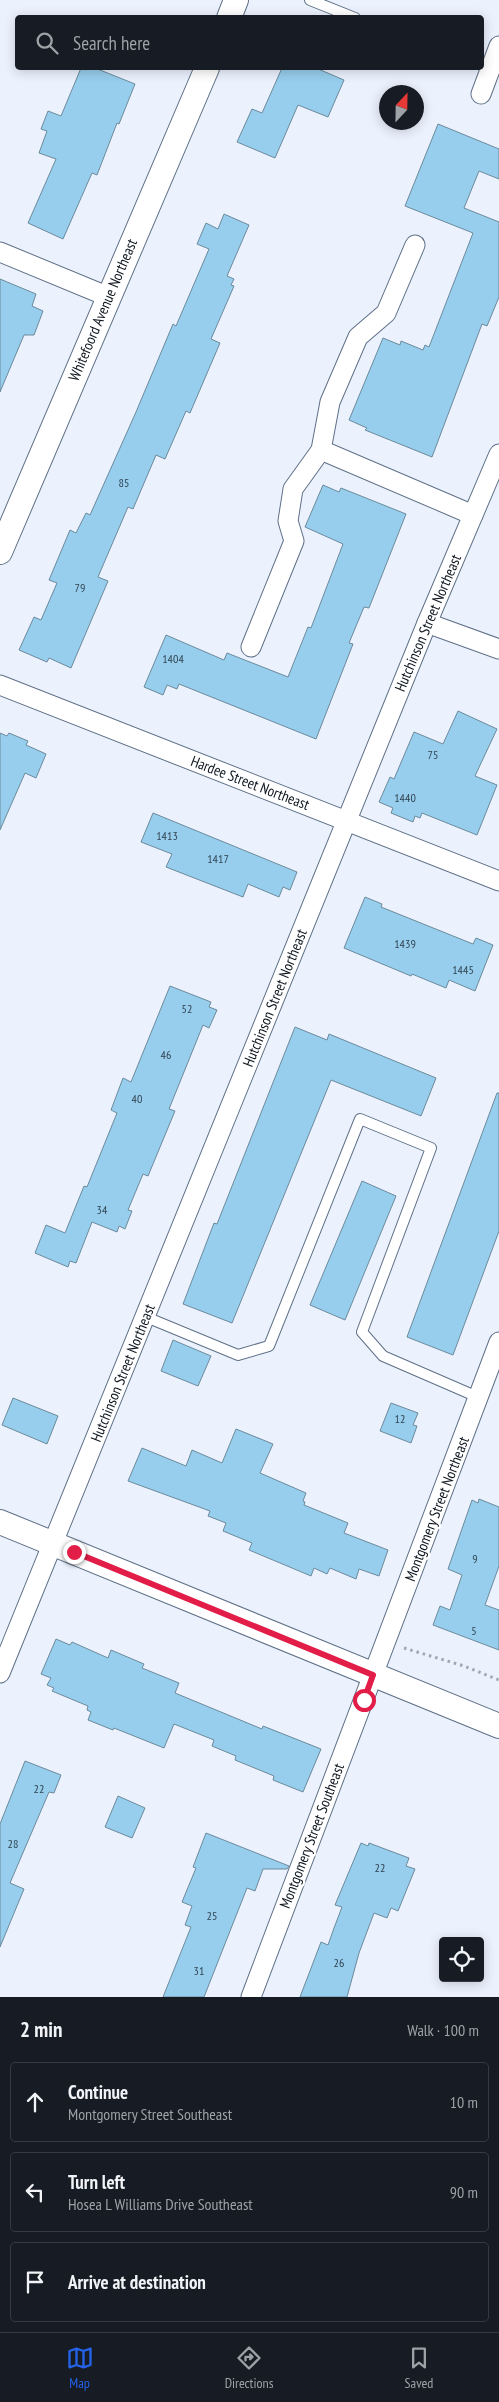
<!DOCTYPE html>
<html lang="en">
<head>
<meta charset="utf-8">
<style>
	body { margin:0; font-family:"PT Sans Narrow",sans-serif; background:#242831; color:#f1f3f6 }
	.controls { position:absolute; right:15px; bottom:15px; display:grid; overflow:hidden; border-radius:5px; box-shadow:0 2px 12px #0003 }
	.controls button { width:45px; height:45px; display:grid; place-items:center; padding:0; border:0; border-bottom:1px solid #363941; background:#171b24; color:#f1f3f6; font:25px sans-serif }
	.compass { position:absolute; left:379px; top:85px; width:45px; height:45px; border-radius:50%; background:#171b24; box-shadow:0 2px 12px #0003; rotate:22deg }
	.stop { position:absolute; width:15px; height:15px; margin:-11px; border:4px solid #e11d48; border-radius:50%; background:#fff }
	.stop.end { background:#e11d48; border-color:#fff; box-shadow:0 1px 5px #0008 }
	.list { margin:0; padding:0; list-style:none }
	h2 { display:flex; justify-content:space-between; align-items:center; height:65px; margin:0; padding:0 20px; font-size:21px }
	h2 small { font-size:16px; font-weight:400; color:#9ea1a6 }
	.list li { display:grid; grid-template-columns:32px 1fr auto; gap:15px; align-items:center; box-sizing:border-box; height:80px; margin:0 10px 10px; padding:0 10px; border:1px solid #363941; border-radius:5px }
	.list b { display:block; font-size:19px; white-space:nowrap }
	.list p { margin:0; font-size:16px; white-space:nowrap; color:#9ea1a6 }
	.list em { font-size:16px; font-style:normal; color:#9ea1a6 }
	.icon { flex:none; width:28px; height:28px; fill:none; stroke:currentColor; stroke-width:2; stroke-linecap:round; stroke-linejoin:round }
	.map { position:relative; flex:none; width:499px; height:1997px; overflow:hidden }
	.search { position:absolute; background:#171b24; box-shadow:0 2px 12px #0003; left:15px; right:15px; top:15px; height:55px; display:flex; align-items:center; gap:12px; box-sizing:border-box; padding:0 18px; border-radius:5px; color:#9ea1a6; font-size:19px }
	.sheet { height:335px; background:#171b24 }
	nav { display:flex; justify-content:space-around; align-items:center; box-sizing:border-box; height:70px; border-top:1px solid #363941; background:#171b24; font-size:14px; color:#9ea1a6 }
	nav a { display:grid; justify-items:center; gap:2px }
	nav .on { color:#2563eb }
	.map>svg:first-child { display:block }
	.building { fill:#97ceed; stroke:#6c8a9c }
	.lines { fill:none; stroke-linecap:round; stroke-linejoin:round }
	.service-casing { stroke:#5f7088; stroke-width:12 }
	.minor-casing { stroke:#5f7088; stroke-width:21 }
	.tertiary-casing { stroke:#5f7088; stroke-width:26 }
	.path { stroke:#a0a7b2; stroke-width:3; stroke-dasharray:2.5 4; stroke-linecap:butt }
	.service { stroke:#fff; stroke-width:10 }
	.minor { stroke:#fff; stroke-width:19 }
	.tertiary { stroke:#fff; stroke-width:24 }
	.route { stroke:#e11d48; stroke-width:6 }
	.labels { text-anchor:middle; stroke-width:4.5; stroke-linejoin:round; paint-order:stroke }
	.number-label { font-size:12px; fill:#314452 }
	.street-label { font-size:15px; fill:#0f161f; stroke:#fff }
</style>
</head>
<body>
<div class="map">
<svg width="499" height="1997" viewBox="0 0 499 1997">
	<rect width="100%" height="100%" fill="#ebf2fe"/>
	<g class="building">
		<path d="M81 68H95L135 84 119 124 117 123 97 175 92 173 63 239 28 223 56 159 39 153 47 131 41 129 48 111 61 116Z"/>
		<path d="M282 68H316L344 80 328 117 298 105 275 158 237 142 252 109 262 113Z"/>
		<path d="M438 124 499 149V179L479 171 464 208 499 222V297L487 326 482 324 432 457 365 430 367 428 349 420 383 338 400 345 401 341 423 350 425 345 429 347 473 233 405 206Z"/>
		<path d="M224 214 249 225 227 276 234 279 231 285 234 286 211 339 220 343 190 413 186 411 165 459 156 455 133 509 128 507 98 577 108 581 71 668 49 658 47 662 19 650 34 617 41 620 57 583 49 580 70 530 76 533 86 513 90 515 136 412 173 324 176 326 209 249 197 244 206 223 218 229Z"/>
		<path d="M0 279 36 294 32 306 43 311 34 335H24L0 392Z"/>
		<path d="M323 485 339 492 341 488 406 514 369 608 364 607 349 643 353 644 316 739 179 684 177 689 167 685 163 695 144 687 166 635 224 660 227 653 288 677 308 627 311 628 343 544 305 527Z"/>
		<path d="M458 711 497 729 475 776 497 785 477 835 422 813 420 818 415 816 413 822 391 813 393 808 379 802 390 777 394 779 414 732 443 744Z"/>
		<path d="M0 733 7 736 9 733 28 741 26 745 46 754 36 778 25 773 0 830Z"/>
		<path d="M153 813 297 872 290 890 283 887 279 897 248 884 243 897 166 867 172 854 141 842Z"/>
		<path d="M365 897 382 904 381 907 473 944 476 938 493 945 475 991 449 980 446 988 412 974 411 976 344 948Z"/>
		<path d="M170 986 211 1002 209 1007 217 1010 209 1028 203 1025 169 1109 175 1111 148 1176 143 1174 128 1210 132 1211 125 1229 119 1226 117 1232 92 1222 76 1263 70 1261 68 1267 35 1253 46 1225 65 1233 84 1186 87 1187 117 1113 111 1110 123 1078 131 1082Z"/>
		<path d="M295 1027 327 1040 329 1034 436 1078 421 1116 331 1080 232 1323 183 1304 214 1223 217 1224Z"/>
		<path d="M497 1093H499V1231L453 1355 407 1337Z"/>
		<path d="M362 1181 396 1196 345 1320 310 1305Z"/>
		<path d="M173 1340 211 1356 198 1386 161 1371Z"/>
		<path d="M13 1398 58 1416 47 1444 2 1425Z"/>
		<path d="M391 1403 418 1413 413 1425 417 1426 411 1443 380 1431Z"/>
		<path d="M236 1429 273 1444 260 1473 306 1493 303 1501 305 1502 304 1505 348 1523 344 1533 388 1550 379 1576 359 1569 356 1579 330 1568 327 1574 314 1568 311 1576 249 1550 252 1543 223 1531 226 1523 208 1516 210 1511 128 1481 142 1448 186 1466 192 1450 222 1463Z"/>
		<path d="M479 1499 499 1507V1566L485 1605 499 1610V1650L433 1625 440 1606 450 1610 462 1575 448 1569 472 1500 478 1503Z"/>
		<path d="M56 1639 70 1645 72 1642 108 1658 111 1650 144 1664 142 1668 179 1683 175 1693 262 1729 263 1726 321 1749 303 1792 273 1780 274 1776 235 1760 236 1756 212 1746 214 1740 174 1724 164 1748 114 1728 113 1730 88 1720 91 1712 87 1710 88 1706 52 1691 54 1688 47 1685 51 1678 41 1674Z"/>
		<path d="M25 1761 61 1775 54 1793 49 1792 10 1883 24 1889 0 1947V1824Z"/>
		<path d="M118 1796 145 1808 132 1838 105 1827Z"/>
		<path d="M206 1833 289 1866 287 1869H263L255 1891 247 1888 204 1997H163L191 1927 185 1925 192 1906 182 1902 196 1868 193 1867Z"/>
		<path d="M361 1843 368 1846 369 1843 409 1858 406 1866 415 1869 398 1911 391 1908 387 1918 374 1913 359 1953 347 1997H300L321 1942 328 1945 334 1928 342 1907 335 1905Z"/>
	</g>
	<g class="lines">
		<g class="service-casing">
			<g id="service">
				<path d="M310 0 355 18"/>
				<path d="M146 1317 238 1355 269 1346 360 1119 431 1148 362 1332 383 1356 480 1398"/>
			</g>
		</g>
		<g class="minor-casing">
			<g id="minor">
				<path d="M481 94 499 46"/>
				<path d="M0 252 109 297"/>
				<path d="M321 450 473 515"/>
				<path d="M427 623 499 649"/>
				<path d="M251 647 294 541 288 521 293 489 321 450 330 402 358 337 386 313 415 245"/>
				<path d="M0 685 499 881"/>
				<path d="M0 1673 427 623 499 454"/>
				<path d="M251 1997 499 1342"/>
			</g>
		</g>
		<g class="tertiary-casing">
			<g id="tertiary">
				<path d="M229 18 236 0"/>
				<path d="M0 552 207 68"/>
				<path d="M0 1522 499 1726"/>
			</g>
		</g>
		<path class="path" d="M404 1648 464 1666 499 1680"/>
		<use href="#service" class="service"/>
		<use href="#minor" class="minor"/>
		<use href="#tertiary" class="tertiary"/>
	</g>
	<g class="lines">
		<path class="route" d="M74 1552 373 1675 364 1700"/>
	</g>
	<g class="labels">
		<g class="number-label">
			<text x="124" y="487">85</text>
			<text x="80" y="592">79</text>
			<text x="173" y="663">1404</text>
			<text x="433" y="759">75</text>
			<text x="405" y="802">1440</text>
			<text x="167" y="840">1413</text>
			<text x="218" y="863">1417</text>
			<text x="405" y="948">1439</text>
			<text x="463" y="974">1445</text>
			<text x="187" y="1013">52</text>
			<text x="166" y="1059">46</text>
			<text x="137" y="1103">40</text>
			<text x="102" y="1214">34</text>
			<text x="400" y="1423">12</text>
			<text x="475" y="1563">9</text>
			<text x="474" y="1635">5</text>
			<text x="39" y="1793">22</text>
			<text x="13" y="1848">28</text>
			<text x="380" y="1872">22</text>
			<text x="212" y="1920">25</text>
			<text x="339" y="1967">26</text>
			<text x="199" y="1975">31</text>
		</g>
		<g class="street-label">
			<text transform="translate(103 310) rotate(-67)" y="5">Whitefoord Avenue Northeast</text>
			<text transform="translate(428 623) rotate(-67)" y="5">Hutchinson Street Northeast</text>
			<text transform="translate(250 783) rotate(21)" y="5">Hardee Street Northeast</text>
			<text transform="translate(275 998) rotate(-68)" y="5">Hutchinson Street Northeast</text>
			<text transform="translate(123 1373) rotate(-68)" y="5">Hutchinson Street Northeast</text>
			<text transform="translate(437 1509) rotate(-69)" y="5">Montgomery Street Northeast</text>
			<text transform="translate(312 1836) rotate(-69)" y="5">Montgomery Street Southeast</text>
		</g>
	</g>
</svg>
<div class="controls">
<button><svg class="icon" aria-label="locate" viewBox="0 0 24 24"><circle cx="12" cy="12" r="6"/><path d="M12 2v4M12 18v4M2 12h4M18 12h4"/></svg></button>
</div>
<svg class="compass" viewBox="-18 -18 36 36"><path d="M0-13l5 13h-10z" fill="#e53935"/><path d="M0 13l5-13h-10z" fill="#9ea1a6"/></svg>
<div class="stop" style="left:364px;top:1700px"></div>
<div class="stop end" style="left:74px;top:1552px"></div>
<div class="search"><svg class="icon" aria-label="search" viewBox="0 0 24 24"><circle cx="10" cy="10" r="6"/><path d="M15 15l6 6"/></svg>Search here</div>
</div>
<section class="sheet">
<h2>2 min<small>Walk · 100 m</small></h2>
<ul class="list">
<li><svg class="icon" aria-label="ahead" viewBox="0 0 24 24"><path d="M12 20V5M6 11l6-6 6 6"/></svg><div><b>Continue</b><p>Montgomery Street Southeast</p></div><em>10 m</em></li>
<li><svg class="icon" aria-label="left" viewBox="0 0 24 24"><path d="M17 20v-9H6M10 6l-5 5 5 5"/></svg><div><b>Turn left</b><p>Hosea L Williams Drive Southeast</p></div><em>90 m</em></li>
<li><svg class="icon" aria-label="arrive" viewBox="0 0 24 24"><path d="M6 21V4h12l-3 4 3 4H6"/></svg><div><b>Arrive at destination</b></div></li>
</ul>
</section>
<nav>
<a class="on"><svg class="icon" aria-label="map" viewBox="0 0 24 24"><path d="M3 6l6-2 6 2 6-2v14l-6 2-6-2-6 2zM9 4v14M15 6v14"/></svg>Map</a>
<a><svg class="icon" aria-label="directions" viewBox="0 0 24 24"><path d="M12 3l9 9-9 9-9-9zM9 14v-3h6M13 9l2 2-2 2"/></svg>Directions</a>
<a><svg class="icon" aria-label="saved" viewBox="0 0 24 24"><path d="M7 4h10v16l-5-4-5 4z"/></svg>Saved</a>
</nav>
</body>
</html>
